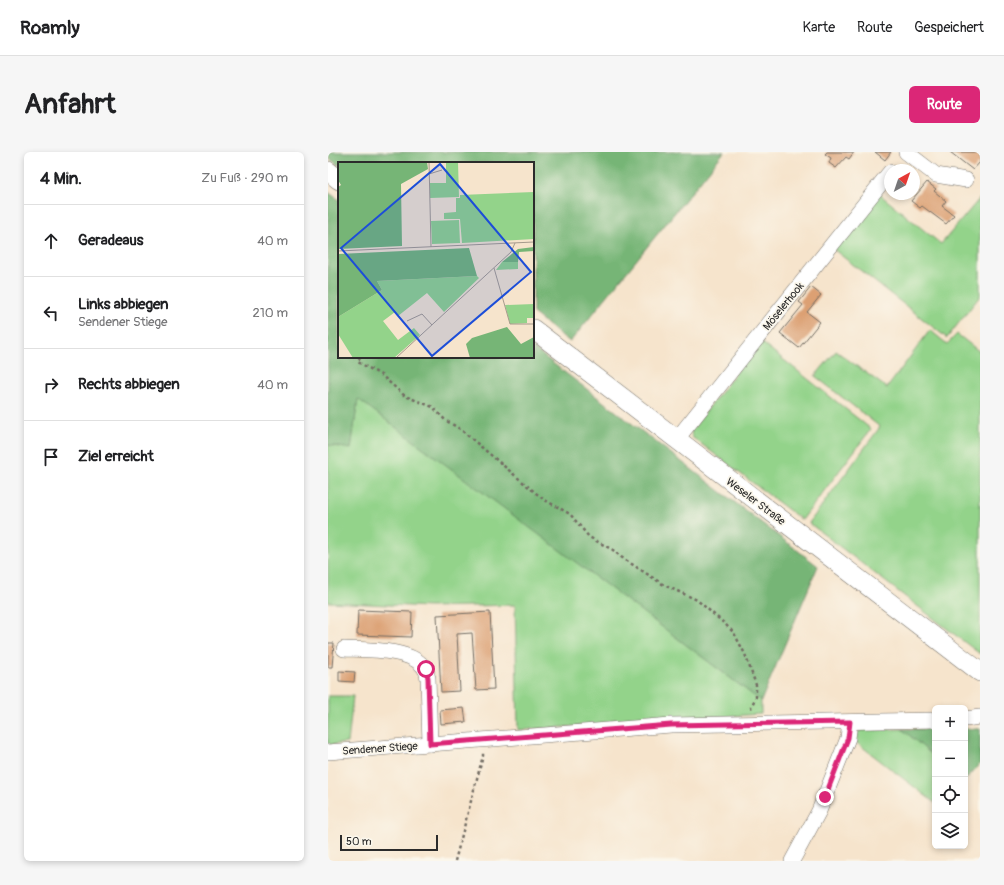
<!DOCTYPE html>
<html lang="de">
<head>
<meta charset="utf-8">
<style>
	body { margin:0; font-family:Pangolin,sans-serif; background:#f6f6f6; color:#202124 }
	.controls { position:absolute; right:12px; bottom:12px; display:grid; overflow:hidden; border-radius:6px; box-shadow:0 2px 6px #0003 }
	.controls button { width:36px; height:36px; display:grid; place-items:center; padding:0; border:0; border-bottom:1px solid #e0e0e0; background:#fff; color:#202124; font:20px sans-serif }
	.compass { position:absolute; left:556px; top:12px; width:36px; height:36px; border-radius:50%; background:#fff; box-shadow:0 2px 6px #0003; rotate:40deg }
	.scale { position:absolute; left:12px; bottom:10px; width:98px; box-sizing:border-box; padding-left:4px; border:2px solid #2b2b2b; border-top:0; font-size:11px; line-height:14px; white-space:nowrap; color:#2b2b2b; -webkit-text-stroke:3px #fbf7ec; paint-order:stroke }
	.stop { position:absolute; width:12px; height:12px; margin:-9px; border:3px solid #db2777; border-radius:50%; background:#fff }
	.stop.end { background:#db2777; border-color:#fff; box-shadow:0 1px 4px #0008 }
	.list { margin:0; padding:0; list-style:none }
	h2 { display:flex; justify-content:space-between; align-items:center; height:52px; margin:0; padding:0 16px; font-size:17px }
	h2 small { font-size:13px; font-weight:400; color:#757577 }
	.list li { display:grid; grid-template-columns:26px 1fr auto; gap:12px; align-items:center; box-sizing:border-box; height:72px; padding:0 16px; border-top:1px solid #e0e0e0 }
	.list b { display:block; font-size:15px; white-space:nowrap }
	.list p { margin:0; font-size:13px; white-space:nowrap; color:#757577 }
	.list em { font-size:13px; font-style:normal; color:#757577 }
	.icon { flex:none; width:22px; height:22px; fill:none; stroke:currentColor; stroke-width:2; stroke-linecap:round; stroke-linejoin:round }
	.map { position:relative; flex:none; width:652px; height:709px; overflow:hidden; border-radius:6px }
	header { display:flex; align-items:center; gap:24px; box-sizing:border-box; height:56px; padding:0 20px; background:#fff; border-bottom:1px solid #e0e0e0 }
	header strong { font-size:19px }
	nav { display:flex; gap:22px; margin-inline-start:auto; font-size:14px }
	.intro { display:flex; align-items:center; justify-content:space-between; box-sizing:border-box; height:96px; padding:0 24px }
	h1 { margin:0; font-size:28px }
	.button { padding:10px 18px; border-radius:6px; background:#db2777; color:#fff; font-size:14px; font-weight:700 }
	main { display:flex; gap:24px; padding:0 24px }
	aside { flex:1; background:#fff; border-radius:6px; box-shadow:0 2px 6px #0003 }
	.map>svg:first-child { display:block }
	.green { fill:#93d38a; stroke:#5f7f5a }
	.forest { fill:#76b576; stroke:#507050 }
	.building { fill:#dca073 }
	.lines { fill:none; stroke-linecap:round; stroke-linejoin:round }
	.minor-casing { stroke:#726c63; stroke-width:16 }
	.major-casing { stroke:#726c63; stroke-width:20 }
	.path { stroke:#726c63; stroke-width:2.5; stroke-dasharray:3 3; stroke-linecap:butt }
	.minor { stroke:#fff; stroke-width:15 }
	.major { stroke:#fff; stroke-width:19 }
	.route { stroke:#db2777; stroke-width:5 }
	.labels { text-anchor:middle; stroke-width:3.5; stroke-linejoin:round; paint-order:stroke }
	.street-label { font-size:11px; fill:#2b2b2b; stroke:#fbf7ec }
	.inset-road { fill:none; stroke:#a59a8c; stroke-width:1 }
	.view { fill:#1d4ed8; fill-opacity:0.15; stroke:#1d4ed8; stroke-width:2 }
	.inset-edge { fill:none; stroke:#2b2b2b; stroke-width:2 }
</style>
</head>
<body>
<header>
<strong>Roamly</strong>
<nav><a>Karte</a><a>Route</a><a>Gespeichert</a></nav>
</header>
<div class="intro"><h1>Anfahrt</h1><a class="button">Route</a></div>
<main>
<aside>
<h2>4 Min.<small>Zu Fuß · 290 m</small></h2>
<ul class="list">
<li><svg class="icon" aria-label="ahead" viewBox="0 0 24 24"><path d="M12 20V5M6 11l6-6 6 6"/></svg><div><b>Geradeaus</b></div><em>40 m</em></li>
<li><svg class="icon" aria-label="left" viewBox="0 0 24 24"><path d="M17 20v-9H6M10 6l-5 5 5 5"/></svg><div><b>Links abbiegen</b><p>Sendener Stiege</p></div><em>210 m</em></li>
<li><svg class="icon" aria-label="right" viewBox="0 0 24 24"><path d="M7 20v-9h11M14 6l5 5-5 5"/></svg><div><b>Rechts abbiegen</b></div><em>40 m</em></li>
<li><svg class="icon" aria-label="arrive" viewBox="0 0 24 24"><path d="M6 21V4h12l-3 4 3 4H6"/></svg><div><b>Ziel erreicht</b></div></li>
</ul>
</aside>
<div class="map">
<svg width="652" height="709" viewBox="0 0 652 709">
	<rect width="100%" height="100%" fill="#fbf7ec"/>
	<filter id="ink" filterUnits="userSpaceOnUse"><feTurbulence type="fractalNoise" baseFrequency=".025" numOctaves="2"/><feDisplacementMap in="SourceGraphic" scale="8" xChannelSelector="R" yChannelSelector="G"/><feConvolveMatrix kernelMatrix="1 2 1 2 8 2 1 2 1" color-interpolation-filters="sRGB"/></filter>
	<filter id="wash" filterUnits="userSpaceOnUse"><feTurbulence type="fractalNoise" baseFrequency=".012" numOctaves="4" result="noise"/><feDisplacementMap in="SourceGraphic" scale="16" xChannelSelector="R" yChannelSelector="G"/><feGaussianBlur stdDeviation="0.9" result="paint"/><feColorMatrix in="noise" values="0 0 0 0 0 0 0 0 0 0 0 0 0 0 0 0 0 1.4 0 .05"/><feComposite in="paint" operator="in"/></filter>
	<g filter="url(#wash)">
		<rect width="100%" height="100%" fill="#f6e4cc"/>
		<g class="green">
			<path d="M550 41 613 92 652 46V144L619 186 505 97Z"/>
			<path d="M602 178 619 192 629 182 652 200V502L481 371 552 275 487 224 508 199 559 236Z"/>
			<path d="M432 189 543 277 474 368 364 285 363 279Z"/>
			<path d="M30 246 433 549V562L190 578 187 453 101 455 0 450V293L23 296Z"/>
			<path d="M0 544H25L20 591 0 593Z"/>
			<path d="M574 577 607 605V651L524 587 527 582 533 578Z"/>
		</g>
		<g class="forest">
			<path d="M0 0H396L242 190 205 161V11H11V14L0 5Z"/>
			<path d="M0 40 11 48V205H205V196L490 414 433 549 30 247 23 297 0 293Z"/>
			<path d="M574 577H607V605Z"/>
			<path d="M637 577H652V612L637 628Z"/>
		</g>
		<g id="blocks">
			<g class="building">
				<path d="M499 0H526L521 7 518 5 508 16 501 11 503 6 497 2Z"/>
				<path d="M547 0H563L557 8Z"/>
				<path d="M622 0H652V10L645 18Z"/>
				<path d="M599 30 608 37 606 39 618 49 614 54 626 63 618 72 594 54 592 56 583 49Z"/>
				<path d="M483 135 493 143 479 160 492 170 471 196 452 181 475 153 471 150Z"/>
				<path d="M30 458 84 460 83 485 29 483Z"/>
				<path d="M162 460 166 537 148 538 144 481 129 482 132 539 113 540 109 463Z"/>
				<path d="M0 491H6L4 515H0Z"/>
				<path d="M11 519 27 520 26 530 11 529Z"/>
				<path d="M136 556 138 570 113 572 112 558Z"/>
			</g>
		</g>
	</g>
	<g filter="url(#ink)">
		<use href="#blocks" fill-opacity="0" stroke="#726c63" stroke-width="1"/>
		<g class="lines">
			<g class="minor-casing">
				<g id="minor">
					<path d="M578 0 608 23 638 28"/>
					<path d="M348 288 562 20"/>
					<path d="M16 497C38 498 85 496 97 517 99 519 99 524 100 526L102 592"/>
					<path d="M637 567 652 565"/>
					<path d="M0 600 343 573 607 568"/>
					<path d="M464 709 491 659 520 586 522 570"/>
				</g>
			</g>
			<g class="major-casing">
				<g id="major">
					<path d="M0 19 11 28"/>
					<path d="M205 177 652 520"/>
				</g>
			</g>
			<g class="path">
				<path d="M32 205 30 210 53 223 77 244 105 255 117 268 132 277 215 347 242 362 261 385 285 398 293 405 336 433 369 448 397 472 406 481 417 502 428 533V545L423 555 424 559"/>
				<path d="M127 709 155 604V601"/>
			</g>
			<use href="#minor" class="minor"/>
			<use href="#major" class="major"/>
		</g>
	</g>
	<g class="lines" filter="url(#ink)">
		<path class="route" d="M98 517 100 526 102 592 343 573 522 570 520 586 497 645"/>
	</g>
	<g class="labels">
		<g class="street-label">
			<text transform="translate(455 154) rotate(-51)" y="4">Möselerhook</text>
			<text transform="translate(428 349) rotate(37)" y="4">Weseler Straße</text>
			<text transform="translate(52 596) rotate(-4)" y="4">Sendener Stiege</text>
		</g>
	</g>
	<g transform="translate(10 10)">
		<rect width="196" height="196" fill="#f6e4cc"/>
		<path d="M108 0H120L121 35 92 36V21H108ZM196 30V77L124 81 122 57H106V51L118 50V36H122V33ZM121 58 122 81 94 82 93 59ZM164 100H180V107L158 108ZM139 114 141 116 106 150 89 131 60 154 57 150 45 159 60 178 76 166 82 173 56 196H15L0 172V155L44 128 39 119ZM196 142V156H189V161L172 162 167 143Z" fill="#93d38a"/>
		<path d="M0 0H89L90 7 63 22 64 84 0 87V25L3 23 0 18ZM196 85V89L181 90 180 100H164L180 87ZM131 86 139 114 39 119 44 128 0 155V92ZM169 165 183 182 196 175V196H132L128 182 134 176Z" fill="#76b576"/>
		<path class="inset-road" d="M91 0 93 85M91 12 104 8M0 89 196 80M156 106 172 162H196M69 159 84 152 94 163M58 196 173 90 177 81"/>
		<path class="view" d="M102 2 193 110 94 194 3 86Z"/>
		<rect width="196" height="196" class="inset-edge"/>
	</g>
</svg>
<div class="controls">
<button>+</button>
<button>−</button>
<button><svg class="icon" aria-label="locate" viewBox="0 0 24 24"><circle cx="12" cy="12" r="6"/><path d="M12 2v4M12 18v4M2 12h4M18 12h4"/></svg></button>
<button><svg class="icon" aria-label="layers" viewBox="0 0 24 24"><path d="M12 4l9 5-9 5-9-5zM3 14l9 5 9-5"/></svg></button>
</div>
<svg class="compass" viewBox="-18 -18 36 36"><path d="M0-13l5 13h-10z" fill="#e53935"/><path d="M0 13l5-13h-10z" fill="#757577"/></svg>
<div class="scale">50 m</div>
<div class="stop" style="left:98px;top:517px"></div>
<div class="stop end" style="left:497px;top:645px"></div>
</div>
</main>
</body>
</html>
